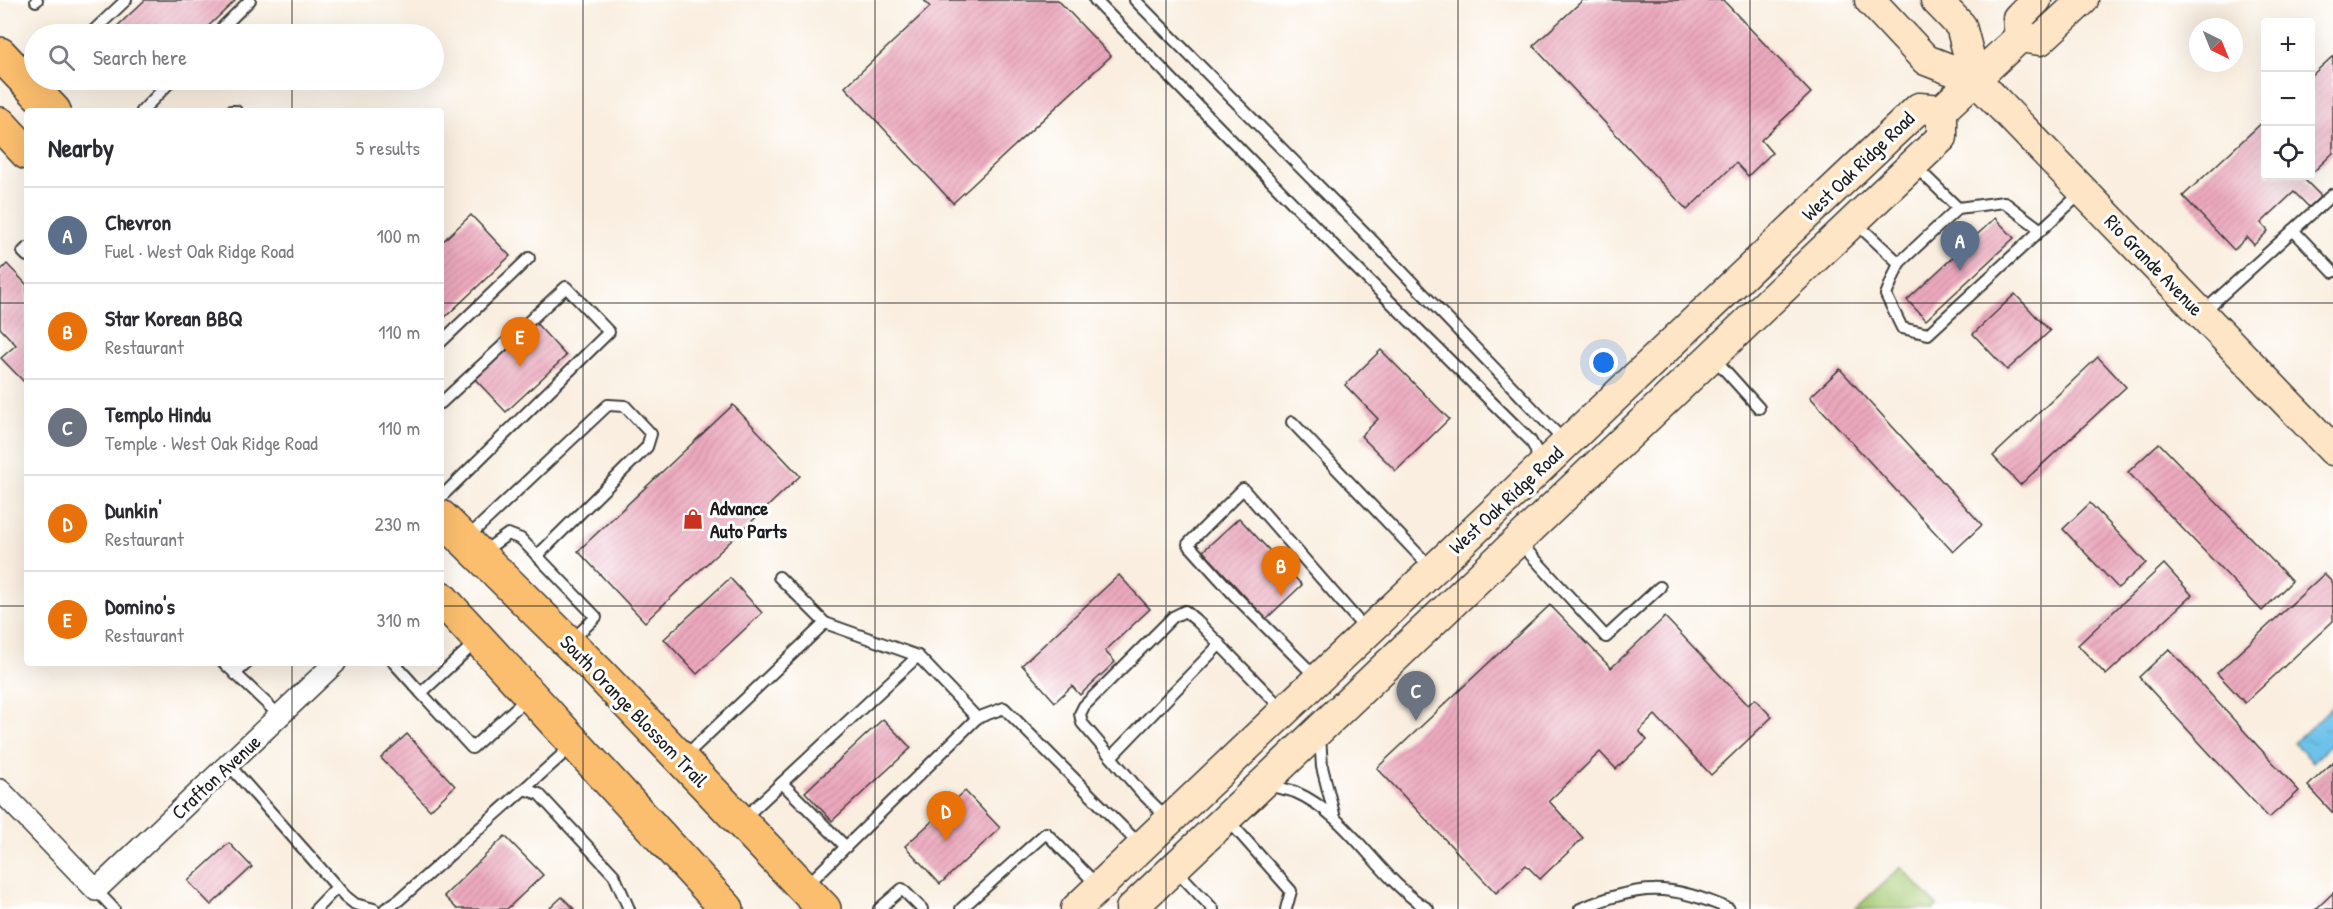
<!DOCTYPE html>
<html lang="en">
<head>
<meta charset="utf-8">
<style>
	body { margin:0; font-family:"Patrick Hand",sans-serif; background:#f2f2f3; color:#2b2b33 }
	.controls { position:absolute; right:18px; top:18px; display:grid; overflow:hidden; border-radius:6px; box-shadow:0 6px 24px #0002 }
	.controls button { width:54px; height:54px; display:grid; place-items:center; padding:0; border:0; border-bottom:2px solid #e1e1e2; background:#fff; color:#2b2b33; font:30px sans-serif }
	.compass { position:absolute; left:2189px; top:18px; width:54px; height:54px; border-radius:50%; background:#fff; box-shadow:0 6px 24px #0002; rotate:137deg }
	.you { position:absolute; left:1604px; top:363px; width:21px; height:21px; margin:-15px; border:4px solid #fff; border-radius:50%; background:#1a73e8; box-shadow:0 0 0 9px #1a73e833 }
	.badge { display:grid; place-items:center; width:39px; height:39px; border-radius:50%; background:#c8321e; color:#fff; font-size:20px; font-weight:700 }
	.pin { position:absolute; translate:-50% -50px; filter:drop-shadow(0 2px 3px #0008) }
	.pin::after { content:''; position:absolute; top:32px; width:21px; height:18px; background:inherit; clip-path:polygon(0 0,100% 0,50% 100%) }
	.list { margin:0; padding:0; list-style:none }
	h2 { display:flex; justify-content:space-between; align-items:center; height:78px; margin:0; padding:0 24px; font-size:26px }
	h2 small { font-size:20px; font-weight:400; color:#7c7c81 }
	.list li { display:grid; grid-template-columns:39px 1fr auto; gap:18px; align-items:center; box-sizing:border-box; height:96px; padding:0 24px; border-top:2px solid #e1e1e2 }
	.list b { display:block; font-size:22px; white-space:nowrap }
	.list p { margin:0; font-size:20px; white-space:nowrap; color:#7c7c81 }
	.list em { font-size:20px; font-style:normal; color:#7c7c81 }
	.icon { flex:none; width:33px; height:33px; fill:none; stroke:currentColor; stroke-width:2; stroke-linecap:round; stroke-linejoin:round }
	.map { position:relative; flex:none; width:2333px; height:909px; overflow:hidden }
	.search { position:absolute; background:#fff; box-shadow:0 6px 24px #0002; left:24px; top:24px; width:420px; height:66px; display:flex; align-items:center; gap:15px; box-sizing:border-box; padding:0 21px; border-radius:33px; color:#7c7c81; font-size:22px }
	.panel { position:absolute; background:#fff; box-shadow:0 6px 24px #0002; left:24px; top:108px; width:420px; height:558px; border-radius:6px }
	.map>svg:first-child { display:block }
	.pitch { fill:#a6ca74; stroke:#617348; stroke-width:1.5 }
	.water { fill:url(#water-ripples); stroke:#446f83; stroke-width:1.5 }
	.building { fill:url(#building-hatch) }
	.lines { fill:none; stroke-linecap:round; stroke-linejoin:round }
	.lane-casing { stroke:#3d3c39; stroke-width:14 }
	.street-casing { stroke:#3d3c39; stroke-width:24 }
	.secondary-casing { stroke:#3d3c39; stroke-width:33 }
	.primary-casing { stroke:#3d3c39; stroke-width:36 }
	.lane { stroke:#fff; stroke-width:10 }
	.street { stroke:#fff; stroke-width:21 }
	.secondary { stroke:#fde5c5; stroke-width:30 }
	.primary { stroke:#fbbe6e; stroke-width:33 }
	.grid { fill:none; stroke:#1c1c1c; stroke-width:1.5; stroke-opacity:0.55 }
	.labels { text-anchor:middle; stroke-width:6; stroke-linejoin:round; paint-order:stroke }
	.street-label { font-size:20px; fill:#1c1c1c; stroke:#fff }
	.poi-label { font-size:20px; font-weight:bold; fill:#1c1c1c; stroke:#fff; text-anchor:start }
</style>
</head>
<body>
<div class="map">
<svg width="2333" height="909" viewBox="0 0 2333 909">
	<defs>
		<pattern id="water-ripples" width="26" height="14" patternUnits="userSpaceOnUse" patternTransform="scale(1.5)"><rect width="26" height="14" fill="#6dc2ea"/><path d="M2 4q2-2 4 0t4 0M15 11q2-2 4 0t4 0" fill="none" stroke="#5ea6c8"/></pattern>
		<pattern id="building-hatch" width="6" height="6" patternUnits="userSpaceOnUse" patternTransform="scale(1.5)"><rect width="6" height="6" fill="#eca9be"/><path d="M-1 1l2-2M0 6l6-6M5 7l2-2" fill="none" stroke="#ca91a3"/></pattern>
	</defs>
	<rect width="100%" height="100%" fill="#fff"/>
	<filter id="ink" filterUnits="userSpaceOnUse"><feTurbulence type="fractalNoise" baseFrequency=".0167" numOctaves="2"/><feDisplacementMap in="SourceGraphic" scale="12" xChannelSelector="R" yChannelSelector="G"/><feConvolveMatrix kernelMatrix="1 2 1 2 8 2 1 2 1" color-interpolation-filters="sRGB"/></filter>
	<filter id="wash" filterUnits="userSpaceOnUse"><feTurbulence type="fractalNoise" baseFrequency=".008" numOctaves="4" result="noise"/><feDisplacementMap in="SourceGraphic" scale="24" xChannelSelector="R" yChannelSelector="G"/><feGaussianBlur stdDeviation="1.35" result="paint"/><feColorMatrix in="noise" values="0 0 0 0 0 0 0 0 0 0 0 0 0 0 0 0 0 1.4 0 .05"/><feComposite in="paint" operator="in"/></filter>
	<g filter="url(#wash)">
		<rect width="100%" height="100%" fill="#f9eedf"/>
		<path class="pitch" d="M1901 867 1937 906 1934 909H1855Z"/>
		<path class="water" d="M2333 706V743L2313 762 2294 743Z"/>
		<g id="blocks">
			<g class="building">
				<path d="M145 0H233L235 1 200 34H109Z"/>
				<path d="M924 0H1058L1111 56 953 203 845 87 930 7Z"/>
				<path d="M1583 0H1723L1811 93 1761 140 1772 153 1748 176 1736 163 1687 210 1533 46Z"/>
				<path d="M2333 56V153L2310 175V77Z"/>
				<path d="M2266 119V176H2310L2305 180 2321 196 2309 207 2294 192 2261 223 2268 231 2254 245 2247 237 2234 250 2183 196Z"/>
				<path d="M471 215 510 256 441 321V243Z"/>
				<path d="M1995 218 2014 238 1926 320 1907 300Z"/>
				<path d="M7 264 27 285V385L1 358 16 345 0 328V271Z"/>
				<path d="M2015 294 2050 331 2007 370 1973 334Z"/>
				<path d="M534 321 566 356 506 412 473 377Z"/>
				<path d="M1381 350 1449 419 1396 471 1361 436 1378 419 1345 385Z"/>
				<path d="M2098 357 2126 387 2020 485 1993 456Z"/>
				<path d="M1840 369 1982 525 1953 552 1810 397Z"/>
				<path d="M733 405 800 476 645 622 578 551Z"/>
				<path d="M2159 443 2292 581 2262 611 2128 472Z"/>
				<path d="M2090 503 2146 563 2118 588 2063 529Z"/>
				<path d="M1239 518 1302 585 1266 619 1203 551Z"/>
				<path d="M2164 564 2192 595 2106 675 2078 645Z"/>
				<path d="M2324 574 2333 583V621L2245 703 2217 673Z"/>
				<path d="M1119 575 1150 609 1105 651 1115 662 1080 695 1072 686 1055 702 1022 665Z"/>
				<path d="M730 578 762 613 697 674 664 639Z"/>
				<path d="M1550 605 1611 668 1665 617 1748 705 1755 699 1772 717 1711 775 1655 715 1639 731 1647 740 1616 769 1600 752 1549 801 1583 838 1540 879 1526 865 1496 893 1377 768Z"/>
				<path d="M2169 649 2299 791 2269 818 2139 677Z"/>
				<path d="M883 719 911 748 832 821 805 792Z"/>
				<path d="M407 734 455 786 430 810 381 758Z"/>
				<path d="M2333 762V813L2308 786Z"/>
				<path d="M965 791 1000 828 940 884 905 846Z"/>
				<path d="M505 836 543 875 507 909H457L444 896Z"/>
				<path d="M229 843 252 867 211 905 188 881Z"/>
				<path d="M2333 893V909H2316Z"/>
				<path d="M562 897 574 909H549Z"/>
			</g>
		</g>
	</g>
	<g filter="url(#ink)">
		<use href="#blocks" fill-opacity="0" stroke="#3d3c39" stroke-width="1.5"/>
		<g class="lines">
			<g class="lane-casing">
				<g id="lane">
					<path d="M1095 0 1345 257 1530 440 1536 450 1537 464"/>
					<path d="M1135 0 1368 236 1564 441"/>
					<path d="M36 1 37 0"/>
					<path d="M90 34 126 0"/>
					<path d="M216 34 250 0"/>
					<path d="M142 111 172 80"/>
					<path d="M231 111H236"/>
					<path d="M1915 166 1958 208 2004 202 2041 230"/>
					<path d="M1856 223 1899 263 1886 295 1902 328 1928 334 2081 193"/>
					<path d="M2293 230 2333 272"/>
					<path d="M27 248 23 252 27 256"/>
					<path d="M1899 263 1958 208"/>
					<path d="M2202 313 2333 194"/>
					<path d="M441 342 529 258"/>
					<path d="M1714 358 1759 408"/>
					<path d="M441 403 566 287 609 332 441 497"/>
					<path d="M1292 422 1432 569"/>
					<path d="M468 537 608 405 625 406 651 434 647 447 537 556"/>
					<path d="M1520 543 1606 637 1660 587"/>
					<path d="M483 552 508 534 521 539 596 617 571 641"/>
					<path d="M779 577 825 623"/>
					<path d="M224 663 280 716"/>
					<path d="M394 663 421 693 477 641"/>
					<path d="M235 674 247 663"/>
					<path d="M1317 678 1235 596 1188 544 1243 489 1367 631"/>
					<path d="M421 693 472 748 527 698"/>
					<path d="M1320 736 1322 767 1335 818"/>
					<path d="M1111 757 1220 644"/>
					<path d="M683 758 825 623 918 656 977 718"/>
					<path d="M229 765 345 896 355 904 374 909"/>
					<path d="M782 783 846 847"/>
					<path d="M1268 785C1277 788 1287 789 1295 792 1351 816 1378 879 1428 909"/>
					<path d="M524 789 572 746"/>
					<path d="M743 819 918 656"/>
					<path d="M1168 819 1140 791 1082 723 1080 714 1084 706 1173 617 1185 611 1197 621 1283 710"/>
					<path d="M1229 821 1291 891 1286 909"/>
					<path d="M1176 870 1213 909"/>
					<path d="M806 886 977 718 1004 708 1140 845"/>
					<path d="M96 890 114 909"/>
					<path d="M316 909 337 887"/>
					<path d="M385 909 399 900 524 789 539 794 614 875 629 909"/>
					<path d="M879 909 902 889 922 909"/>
					<path d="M961 909 1046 833 1097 885"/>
					<path d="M1580 909C1640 884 1669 883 1729 909"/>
				</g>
			</g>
			<g class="street-casing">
				<path id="street" d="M0 790 96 890 335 663"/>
			</g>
			<g class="secondary-casing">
				<g id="secondary">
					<path d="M1870 0 1926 60 1975 79 2333 450"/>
					<path d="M1936 0 1961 26 1975 79"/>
					<path d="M2020 37 2040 40 2083 0"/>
					<path d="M2020 37 2018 18 2036 0"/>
					<path d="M1076 909 1919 108 1942 110 2020 37"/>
					<path d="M1131 909 1942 137V110"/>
				</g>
			</g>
			<g class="primary-casing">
				<g id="primary">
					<path d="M0 54 54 111"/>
					<path d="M0 124 27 153"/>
					<path d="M441 517 597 671 824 909"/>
					<path d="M441 598 727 909"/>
				</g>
			</g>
			<use href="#lane" class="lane"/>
			<use href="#street" class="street"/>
			<use href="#secondary" class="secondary"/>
			<use href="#primary" class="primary"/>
		</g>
	</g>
	<path class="grid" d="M292 0V34M583 0V909M875 0V909M1166 0V909M1458 0V909M1750 0V909M2041 0V909M292 80V111M0 303H27M441 303H2333M0 606H27M441 606H2333M292 663V909"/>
	<defs>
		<g id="shop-bare" transform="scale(1.62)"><path d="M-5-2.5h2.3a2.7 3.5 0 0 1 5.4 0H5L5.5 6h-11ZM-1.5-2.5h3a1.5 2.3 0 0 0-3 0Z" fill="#c8321e" stroke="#fff" stroke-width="2.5" paint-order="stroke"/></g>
	</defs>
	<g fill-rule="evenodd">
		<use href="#shop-bare" x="693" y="519"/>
	</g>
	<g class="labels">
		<g class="street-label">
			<text transform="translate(1858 166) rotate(-44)" y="7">West Oak Ridge Road</text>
			<text transform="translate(2154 265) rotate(46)" y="7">Rio Grande Avenue</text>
			<text transform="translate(1506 500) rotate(-43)" y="7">West Oak Ridge Road</text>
			<text transform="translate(634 711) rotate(46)" y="7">South Orange Blossom Trail</text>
			<text transform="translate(216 777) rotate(-43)" y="7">Crafton Avenue</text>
		</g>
		<g class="poi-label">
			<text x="710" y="515">Advance<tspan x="710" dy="23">Auto Parts</tspan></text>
		</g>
	</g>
</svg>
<div class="controls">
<button>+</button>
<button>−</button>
<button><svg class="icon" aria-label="locate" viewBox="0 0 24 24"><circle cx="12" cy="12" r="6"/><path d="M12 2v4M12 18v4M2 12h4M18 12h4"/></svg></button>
</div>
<svg class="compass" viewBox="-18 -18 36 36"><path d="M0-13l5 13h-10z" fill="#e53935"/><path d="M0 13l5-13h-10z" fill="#7c7c81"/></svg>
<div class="you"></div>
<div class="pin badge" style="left:1960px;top:271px;background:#5c6f8a">A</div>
<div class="pin badge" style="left:1281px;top:596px;background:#e8710a">B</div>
<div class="pin badge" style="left:1416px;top:721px;background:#6b7280">C</div>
<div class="pin badge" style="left:946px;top:841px;background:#e8710a">D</div>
<div class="pin badge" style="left:520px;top:367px;background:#e8710a">E</div>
<div class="search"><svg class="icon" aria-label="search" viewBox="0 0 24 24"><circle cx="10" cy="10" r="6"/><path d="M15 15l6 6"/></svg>Search here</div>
<section class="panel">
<h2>Nearby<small>5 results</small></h2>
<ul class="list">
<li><span class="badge" style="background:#5c6f8a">A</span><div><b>Chevron</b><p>Fuel · West Oak Ridge Road</p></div><em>100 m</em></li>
<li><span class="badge" style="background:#e8710a">B</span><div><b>Star Korean BBQ</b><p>Restaurant</p></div><em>110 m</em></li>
<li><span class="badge" style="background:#6b7280">C</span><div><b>Templo Hindu</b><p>Temple · West Oak Ridge Road</p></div><em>110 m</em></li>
<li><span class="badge" style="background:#e8710a">D</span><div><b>Dunkin'</b><p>Restaurant</p></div><em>230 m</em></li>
<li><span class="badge" style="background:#e8710a">E</span><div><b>Domino's</b><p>Restaurant</p></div><em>310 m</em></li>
</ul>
</section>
</div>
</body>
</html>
